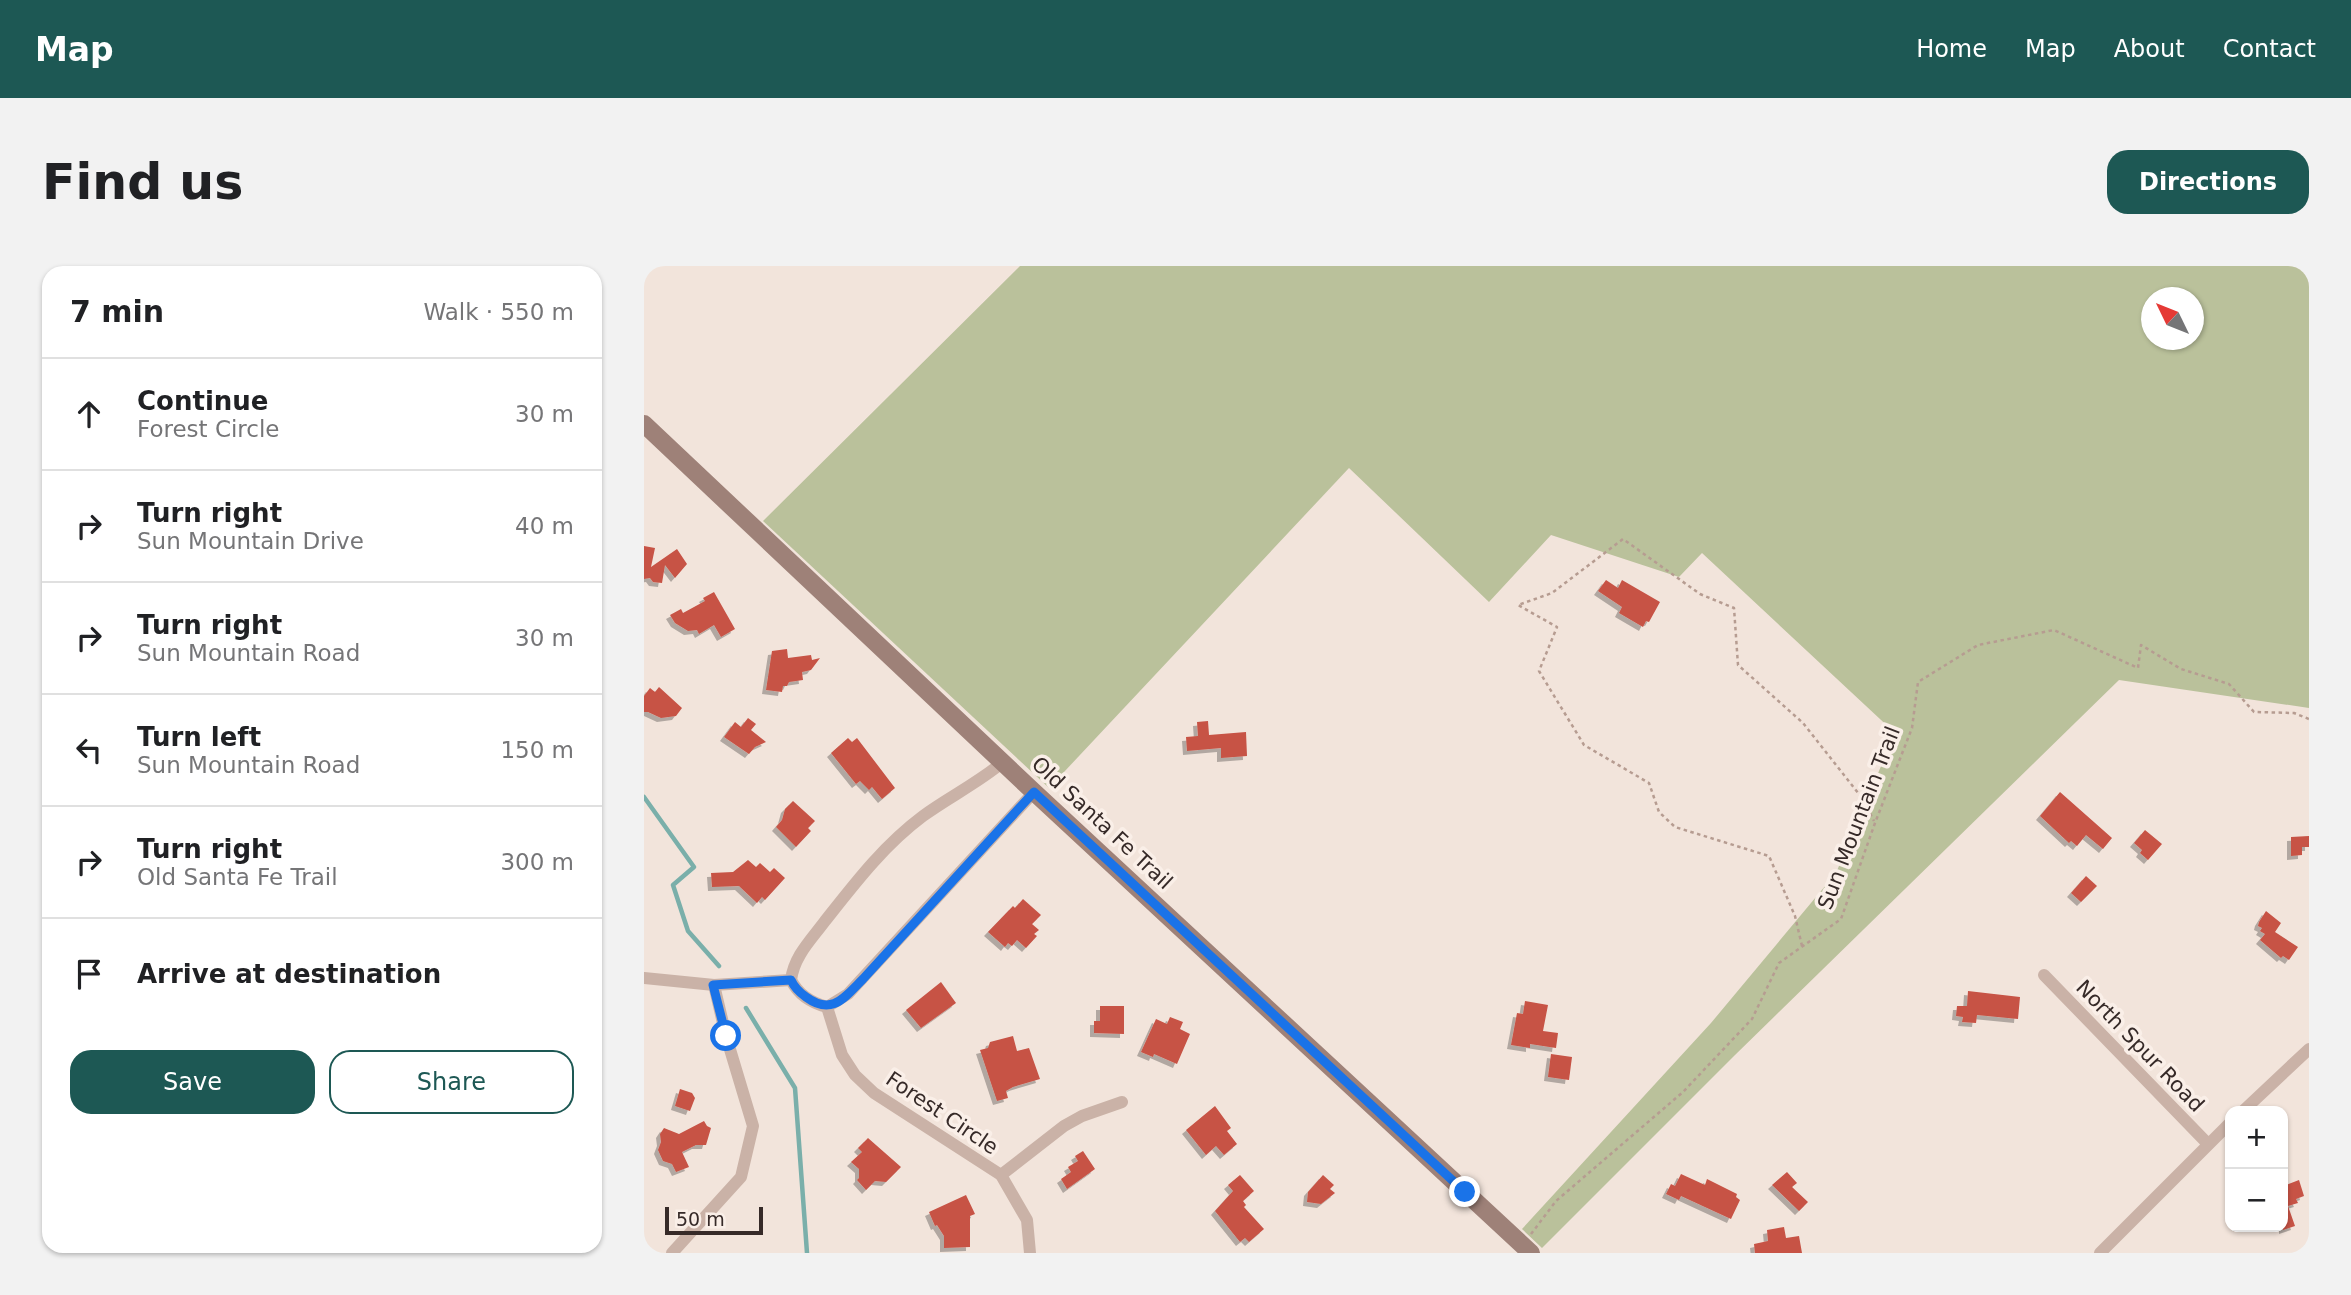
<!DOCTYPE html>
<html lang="en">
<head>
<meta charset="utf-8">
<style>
	body { margin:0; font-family:"DejaVu Sans",sans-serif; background:#f2f2f2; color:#202124 }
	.controls { position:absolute; right:21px; bottom:21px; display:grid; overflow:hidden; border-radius:14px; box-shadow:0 2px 5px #0004 }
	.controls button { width:63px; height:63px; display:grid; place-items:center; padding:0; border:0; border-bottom:2px solid #e0e0e0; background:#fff; color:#202124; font:35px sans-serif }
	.compass { position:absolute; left:1497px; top:21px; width:63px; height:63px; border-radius:50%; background:#fff; box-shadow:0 2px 5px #0004; rotate:313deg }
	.scale { position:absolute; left:21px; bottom:18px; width:98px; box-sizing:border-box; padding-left:7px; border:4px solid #362a28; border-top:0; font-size:19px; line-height:24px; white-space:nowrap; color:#362a28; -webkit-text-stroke:5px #faefe8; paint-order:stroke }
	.stop { position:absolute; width:21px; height:21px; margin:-16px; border:5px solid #1a73e8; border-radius:50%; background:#fff }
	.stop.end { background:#1a73e8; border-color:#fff; box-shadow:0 2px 7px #0008 }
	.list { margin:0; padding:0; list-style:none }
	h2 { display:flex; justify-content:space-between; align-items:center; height:91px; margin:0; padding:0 28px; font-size:30px }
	h2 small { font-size:23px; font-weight:400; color:#757577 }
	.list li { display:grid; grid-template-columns:46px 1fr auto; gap:21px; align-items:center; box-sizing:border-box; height:112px; padding:0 28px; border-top:2px solid #e0e0e0 }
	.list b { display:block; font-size:26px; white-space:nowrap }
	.list p { margin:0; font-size:23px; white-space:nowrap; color:#757577 }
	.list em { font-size:23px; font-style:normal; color:#757577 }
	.actions { display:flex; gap:14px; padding:21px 28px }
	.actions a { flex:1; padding:16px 0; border:2px solid #1d5854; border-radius:21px; text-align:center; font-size:24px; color:#1d5854 }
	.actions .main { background:#1d5854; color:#fff }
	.icon { flex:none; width:38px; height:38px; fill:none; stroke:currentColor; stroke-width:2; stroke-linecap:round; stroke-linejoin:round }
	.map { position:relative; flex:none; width:1665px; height:987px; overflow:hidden; border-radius:21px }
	header { display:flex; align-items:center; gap:42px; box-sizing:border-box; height:98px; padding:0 35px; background:#1d5854; color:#fff }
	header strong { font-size:33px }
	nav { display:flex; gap:38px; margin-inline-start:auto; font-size:24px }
	.intro { display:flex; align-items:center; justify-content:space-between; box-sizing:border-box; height:168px; padding:0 42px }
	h1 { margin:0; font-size:49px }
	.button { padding:18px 32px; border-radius:21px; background:#1d5854; color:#fff; font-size:24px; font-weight:700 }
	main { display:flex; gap:42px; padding:0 42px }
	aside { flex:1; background:#fff; border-radius:21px; box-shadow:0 2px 5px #0004 }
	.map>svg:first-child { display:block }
	.green { fill:#bac19b; fill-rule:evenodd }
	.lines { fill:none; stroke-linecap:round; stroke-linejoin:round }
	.stream { stroke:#7aafaa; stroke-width:4.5 }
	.building { fill:#c75245; filter:url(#shadow) }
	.path { stroke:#b69c91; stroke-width:2.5; stroke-dasharray:3.5 3.5; stroke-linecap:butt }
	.street { stroke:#cab2a7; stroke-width:12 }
	.secondary { stroke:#9e8178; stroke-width:18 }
	.route { stroke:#1a73e8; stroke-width:9 }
	.labels { text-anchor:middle; stroke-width:7; stroke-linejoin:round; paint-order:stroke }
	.street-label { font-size:21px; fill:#362a28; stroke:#faefe8 }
</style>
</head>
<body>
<header>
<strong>Map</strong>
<nav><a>Home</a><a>Map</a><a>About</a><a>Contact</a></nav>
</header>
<div class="intro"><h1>Find us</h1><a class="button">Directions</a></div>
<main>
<aside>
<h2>7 min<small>Walk · 550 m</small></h2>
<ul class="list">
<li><svg class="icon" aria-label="ahead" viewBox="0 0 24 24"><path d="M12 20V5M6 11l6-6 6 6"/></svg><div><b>Continue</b><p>Forest Circle</p></div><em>30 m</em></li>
<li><svg class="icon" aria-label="right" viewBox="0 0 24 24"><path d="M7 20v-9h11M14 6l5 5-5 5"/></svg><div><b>Turn right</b><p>Sun Mountain Drive</p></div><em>40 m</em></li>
<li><svg class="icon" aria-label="right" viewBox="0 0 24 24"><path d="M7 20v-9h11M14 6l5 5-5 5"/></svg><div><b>Turn right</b><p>Sun Mountain Road</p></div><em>30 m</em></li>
<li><svg class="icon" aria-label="left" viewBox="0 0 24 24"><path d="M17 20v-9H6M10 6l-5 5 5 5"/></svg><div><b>Turn left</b><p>Sun Mountain Road</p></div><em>150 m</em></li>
<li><svg class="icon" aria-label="right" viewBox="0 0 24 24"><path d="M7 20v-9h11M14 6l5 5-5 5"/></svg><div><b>Turn right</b><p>Old Santa Fe Trail</p></div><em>300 m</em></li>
<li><svg class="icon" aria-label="arrive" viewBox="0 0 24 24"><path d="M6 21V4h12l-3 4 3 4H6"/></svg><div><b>Arrive at destination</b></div></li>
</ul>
<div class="actions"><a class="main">Save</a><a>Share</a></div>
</aside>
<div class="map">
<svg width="1665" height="987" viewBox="0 0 1665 987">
	<defs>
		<filter id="shadow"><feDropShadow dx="-4" dy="4" stdDeviation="0" flood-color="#0004"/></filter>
	</defs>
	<rect width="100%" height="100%" fill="#f2e4db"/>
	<path class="green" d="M376 0H1665V442L1475 414 1090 790 898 982 878 963 1067 757 1192 607 1251 467 1058 287 1035 311 907 269 845 336 705 202 405 522 119 255ZM1507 32H1549V74H1507Z"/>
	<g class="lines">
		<g class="stream">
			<path d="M0 531 50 601 29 619 44 665 75 700"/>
			<path d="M102 742 151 822 163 987"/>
		</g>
	</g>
	<g class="building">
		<path d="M0 280 11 282 7 301 33 283 43 298 31 312 21 299 18 317 9 316 6 312 0 313Z"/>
		<path d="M962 314 974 322 978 314 1016 336 1005 356 1002 355 999 361 975 347 978 341 954 325Z"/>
		<path d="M70 326 91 363 77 371 70 359 55 368 53 364 44 365 31 357 26 349 37 343 39 347 61 335 59 332Z"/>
		<path d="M143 383 144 392 167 389 168 394 176 392 167 404 158 406 159 414 145 416 143 420H139L138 426 122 424 128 385Z"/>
		<path d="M15 421 38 442 32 450 17 452 4 446H0V430L6 422 11 426Z"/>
		<path d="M104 452 112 458 107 464 122 476 111 481 105 488 80 471 91 456 97 461Z"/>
		<path d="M564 455 565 469 602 466 603 490 577 492V482L543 485 542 471 554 470 553 456Z"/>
		<path d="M204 472 208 476 213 472 251 522 238 533 228 521 225 524 216 515 212 518 187 487Z"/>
		<path d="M1416 526 1468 572 1459 583 1442 569 1433 580 1427 575 1425 577 1396 550Z"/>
		<path d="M149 535 171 555 164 562 167 565 152 581 132 561 138 554 141 543Z"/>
		<path d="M1501 564 1518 578 1504 594 1496 587 1498 584 1490 577Z"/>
		<path d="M1665 570V581H1658V589L1647 590V571Z"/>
		<path d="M104 594 112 601 116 597 126 606 130 602 141 612 121 634 118 631 113 637 95 620 68 621 67 607 89 606Z"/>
		<path d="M1442 610 1453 620 1437 636 1427 627Z"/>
		<path d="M379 633 397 649 388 658 395 664 390 668 393 670 382 682 373 674 368 680 364 677 361 681 344 666 369 640 371 642Z"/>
		<path d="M1622 645 1637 657 1631 666 1654 681 1645 694 1639 690 1637 692 1616 674 1621 668 1616 665 1618 662 1614 660 1615 656Z"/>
		<path d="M297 716 312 737 277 762 262 744Z"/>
		<path d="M1324 725 1376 731 1374 753 1333 749 1332 757 1318 756 1319 751 1312 750 1313 740H1323Z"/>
		<path d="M881 735 904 739 899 765 914 767 912 782 886 778V782L867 779 873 747 879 748Z"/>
		<path d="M456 740H480V768L450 767V755H456Z"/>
		<path d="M526 751 539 756 536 763 546 768 533 798 510 788 509 791 497 786 512 753 523 758Z"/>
		<path d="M369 770 373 785 385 782 396 813 369 821 362 825 364 832 353 835 336 784 344 782 346 776Z"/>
		<path d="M907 788 928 791 925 814 904 811Z"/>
		<path d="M36 823 48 827 51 832 46 845 31 840Z"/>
		<path d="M571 840 587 862 583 865 593 878 580 889 572 880 562 889 542 864Z"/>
		<path d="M60 855 63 860 67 862 62 879H52L38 886 45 901 32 906 28 898 19 895 14 884 17 876 16 868 20 862 35 868Z"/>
		<path d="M224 872 257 901 242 916 231 915 222 924 213 914 215 912V903L207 896 218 886 214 882Z"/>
		<path d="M439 885 451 903 423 923 417 913 427 906 424 901 434 895 431 890Z"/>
		<path d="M1143 906 1153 917 1148 921 1164 936 1155 945 1128 919Z"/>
		<path d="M1037 908 1061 919 1063 913 1093 928 1092 931 1096 934 1087 953 1037 930 1035 934 1022 928 1027 918 1031 920Z"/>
		<path d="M596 909 610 925 599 935 602 939 600 941 620 963 605 976 601 972 596 976 571 945 589 925 584 919Z"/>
		<path d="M679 909 690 919 686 923 691 927 677 938 663 936 664 926Z"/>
		<path d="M1655 914 1660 930 1652 933 1654 937 1644 940 1651 960 1639 964V920Z"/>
		<path d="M322 929 331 948 326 950V981L300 982V970L293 959 291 960 285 946Z"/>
		<path d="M1140 961 1142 972 1155 970 1158 987H1111L1110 978 1124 975 1123 964Z"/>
	</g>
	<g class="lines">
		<g class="path">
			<path d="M1158 680 1151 650 1125 590 1031 561 1015 546 1005 517 940 479 895 405 913 361 874 339 908 327 979 273 1056 328 1090 342 1094 399 1159 457 1218 532 1230 555"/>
			<path d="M887 968 912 935 1039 826 1108 753 1135 697 1197 653 1231 557 1268 462 1274 416 1334 379 1410 364 1494 402 1497 379 1537 403 1585 418 1610 446 1650 447 1665 453"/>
		</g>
		<g class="street">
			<path d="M359 496C334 517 305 531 279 550 240 579 211 617 181 655 167 674 150 690 147 714 154 728 168 737 183 741L204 728 390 526"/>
			<path d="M1400 709 1564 878"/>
			<path d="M0 712 70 719 147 714"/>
			<path d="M183 741 198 789 211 809 230 827 357 909 383 954 386 987"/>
			<path d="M1599 845 1665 783"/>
			<path d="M357 909 420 860 438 850 478 836"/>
			<path d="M28 987 97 911 109 860 82 770 70 719"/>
			<path d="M1456 987 1586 857"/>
		</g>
		<path class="secondary" d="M0 158 390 526 887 987"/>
	</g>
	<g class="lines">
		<path class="route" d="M82 770 69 719 147 714C150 721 155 726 162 731 188 750 200 732 219 713L390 526 821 926"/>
	</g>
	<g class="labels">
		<g class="street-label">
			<text transform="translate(1215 552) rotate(-69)" y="7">Sun Mountain Trail</text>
			<text transform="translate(458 557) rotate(43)" y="7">Old Santa Fe Trail</text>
			<text transform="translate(1496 780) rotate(46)" y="7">North Spur Road</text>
			<text transform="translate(298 847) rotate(34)" y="7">Forest Circle</text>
		</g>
	</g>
</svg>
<div class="controls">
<button>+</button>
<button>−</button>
</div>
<svg class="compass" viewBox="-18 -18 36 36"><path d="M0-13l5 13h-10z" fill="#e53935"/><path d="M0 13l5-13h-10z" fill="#757577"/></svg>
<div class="scale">50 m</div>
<div class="stop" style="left:82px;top:770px"></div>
<div class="stop end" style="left:821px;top:926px"></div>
</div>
</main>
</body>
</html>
